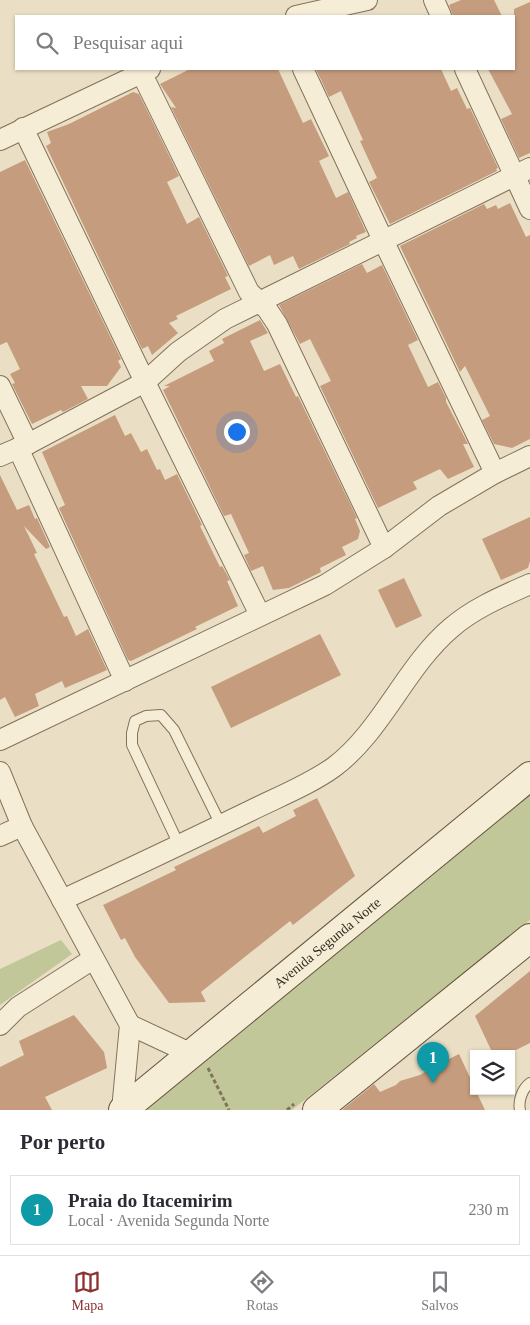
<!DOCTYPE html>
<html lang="pt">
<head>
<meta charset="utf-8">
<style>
	body { margin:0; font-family:"Times New Roman",serif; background:#f2f2f3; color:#2b2b33 }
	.controls { position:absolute; right:15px; bottom:15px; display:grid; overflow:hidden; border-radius:0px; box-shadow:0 1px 4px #0004 }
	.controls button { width:45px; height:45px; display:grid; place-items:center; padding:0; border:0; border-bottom:1px solid #e1e1e2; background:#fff; color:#2b2b33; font:25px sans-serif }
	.you { position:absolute; left:236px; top:431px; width:18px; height:18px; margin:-12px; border:4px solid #fff; border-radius:50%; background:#1a73e8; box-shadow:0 0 0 8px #1a73e833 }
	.badge { display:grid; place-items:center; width:32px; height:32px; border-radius:50%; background:#8d3231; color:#fff; font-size:16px; font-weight:700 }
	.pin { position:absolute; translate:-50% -41px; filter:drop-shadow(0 1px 2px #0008) }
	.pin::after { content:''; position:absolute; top:26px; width:18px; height:15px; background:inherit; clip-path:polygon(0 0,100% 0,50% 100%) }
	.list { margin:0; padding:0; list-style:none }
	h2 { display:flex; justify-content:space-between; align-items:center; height:65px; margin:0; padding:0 20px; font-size:21px }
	h2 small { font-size:16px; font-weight:400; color:#7c7c81 }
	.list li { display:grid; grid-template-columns:32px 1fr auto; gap:15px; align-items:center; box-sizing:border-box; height:70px; margin:0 10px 10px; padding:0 10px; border:1px solid #e1e1e2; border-radius:0px }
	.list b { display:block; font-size:19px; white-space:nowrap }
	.list p { margin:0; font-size:16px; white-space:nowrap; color:#7c7c81 }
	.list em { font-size:16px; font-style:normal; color:#7c7c81 }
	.icon { flex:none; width:28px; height:28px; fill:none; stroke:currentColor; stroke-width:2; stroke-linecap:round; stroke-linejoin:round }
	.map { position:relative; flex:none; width:530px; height:1110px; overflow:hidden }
	.search { position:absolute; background:#fff; box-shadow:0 1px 4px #0004; left:15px; right:15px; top:15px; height:55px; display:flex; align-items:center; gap:12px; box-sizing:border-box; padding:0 18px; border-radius:0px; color:#7c7c81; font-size:19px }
	.sheet { height:145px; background:#fff }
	nav { display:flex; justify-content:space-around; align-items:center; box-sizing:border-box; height:70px; border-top:1px solid #e1e1e2; background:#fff; font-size:14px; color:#7c7c81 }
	nav a { display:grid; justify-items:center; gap:2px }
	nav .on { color:#8d3231 }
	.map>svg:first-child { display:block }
	.green { fill:#c1c799 }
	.building { fill:#c59c7d }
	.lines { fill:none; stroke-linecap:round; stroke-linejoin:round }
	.lane-casing { stroke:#83725c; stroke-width:12 }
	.street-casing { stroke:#83725c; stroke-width:22 }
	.secondary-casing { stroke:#65533f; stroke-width:30 }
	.path { stroke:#83725c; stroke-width:3; stroke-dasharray:4 2.5; stroke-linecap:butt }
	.lane { stroke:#f6edd6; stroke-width:10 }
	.street { stroke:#f6edd6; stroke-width:20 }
	.secondary { stroke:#f6edd6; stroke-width:28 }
	.labels { text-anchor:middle; stroke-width:4; stroke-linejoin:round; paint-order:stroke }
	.street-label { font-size:14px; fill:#342a1f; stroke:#f2ead3 }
</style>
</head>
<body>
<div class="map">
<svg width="530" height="1110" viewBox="0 0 530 1110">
	<rect width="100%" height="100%" fill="#eadfc4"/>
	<g class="green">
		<path d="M530 784V920L292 1110H134Z"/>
		<path d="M61 940 72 954 0 1005V969Z"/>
	</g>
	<g class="building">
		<path d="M461 0H494L502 16H453L449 5Z"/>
		<path d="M530 2V153L519 158 501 119 512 114 488 69H514V9Z"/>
		<path d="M190 69H278L303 123 311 119 329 156 319 161 336 198 348 192 366 232 356 236 357 238 349 242 350 244 299 269 293 256 274 265 270 255 249 266 171 107 176 108 160 84Z"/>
		<path d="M316 69H441L451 91 457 88 467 109 470 108 498 168 496 169 497 171 390 224 369 182 377 178 360 141 363 140 341 91 329 97Z"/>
		<path d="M133 92 139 94 179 176 167 182 187 224 199 217 228 276 225 277 231 289 176 316 178 319 169 323 178 333 152 355 148 346 142 349 46 146 51 143 47 132 69 124Z"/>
		<path d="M25 160 121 359 118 361 121 367 107 386H81L88 399 63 412 61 410 32 424 12 384 15 383 10 374 20 369 7 342 0 345V172Z"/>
		<path d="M510 203 526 237 530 235V439L512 448 494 444 482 420 490 416 465 366 460 372 400 246 484 204 487 209 496 205 498 209Z"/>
		<path d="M362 264 367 273 382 265 418 340 408 345 428 387 438 382 446 398V402L468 444H463L474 467 448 479 440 469 413 482 417 489 378 508 320 386 331 381 310 339 300 344 279 305Z"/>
		<path d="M260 320 268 333 250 341 264 371 280 364 296 397 298 396 357 518 355 519 360 531 358 539 342 547 346 555 320 568 321 572 289 588 273 590 263 566 251 571 244 555 249 553 231 514 224 516 163 390 170 386H164L214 361 209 351 224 343 222 339Z"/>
		<path d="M115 415 125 436 131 433 141 452 147 449 157 470 160 469 165 480 177 474 202 525 200 526 220 567 222 566 230 580 227 581 238 606 195 627 197 629 131 661 128 660 59 508 65 505 42 452Z"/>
		<path d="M0 475 17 510 29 505 35 519 37 518 50 547 46 549 24 526 37 553 34 554 64 617 67 616 76 636 88 629 107 670 65 688 62 681 35 694 39 706 15 717 5 697 0 700Z"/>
		<path d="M530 517V561L528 568 501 580 482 539Z"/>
		<path d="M404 578 422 616 396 628 378 590Z"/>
		<path d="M320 634 341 675 231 728 211 687Z"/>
		<path d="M317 798 355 876 293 925 290 921 201 992 206 1002 169 1003 135 957 125 938 121 940 103 905 176 870 174 867 259 826 263 833 296 816 293 810Z"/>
		<path d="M530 971V1043L508 1054H493L475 1016Z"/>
		<path d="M74 1015 104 1052 107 1068 45 1097 52 1110H0V1067L24 1055 19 1041Z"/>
		<path d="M459 1054 474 1086V1091H476L485 1110H342L374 1084 380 1092 396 1085 400 1081 420 1075 437 1065H442L443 1062Z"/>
	</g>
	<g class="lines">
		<g class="lane-casing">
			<g id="lane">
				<path d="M179 845 132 745V733L135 721 146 716 161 715 174 730 221 825"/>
				<path d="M520 1110C518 1101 522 1089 530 1083"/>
			</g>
		</g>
		<g class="street-casing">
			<g id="street">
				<path d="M434 0 441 16"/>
				<path d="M296 16 367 0"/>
				<path d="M303 69 383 240 495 473"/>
				<path d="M465 69 530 209"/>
				<path d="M141 72 249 292 267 309 277 324 384 548"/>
				<path d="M23 128 145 382 260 615"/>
				<path d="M0 140 150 69"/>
				<path d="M0 386 28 444"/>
				<path d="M18 448 125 681"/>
				<path d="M0 456 28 444 145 382 178 352 225 319 530 168"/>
				<path d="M0 740 325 585 384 548 439 506 495 473 530 456"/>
				<path d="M0 772 22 826 130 1025 122 1110"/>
				<path d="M0 836 22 826"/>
				<path d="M62 900C125 871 188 841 250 811 278 797 309 785 334 767 382 731 406 666 451 628 474 608 503 596 530 584"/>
				<path d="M0 1025 18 1007 93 959"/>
				<path d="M130 1025 192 1054"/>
			</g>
		</g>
		<g class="secondary-casing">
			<g id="secondary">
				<path id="s1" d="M123 1110 530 776"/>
				<path d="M317 1110 530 938"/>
			</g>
		</g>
		<g class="path">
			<path d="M208 1068 229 1110"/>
			<path d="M287 1110 294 1104"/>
		</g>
		<use href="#lane" class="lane"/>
		<use href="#street" class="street"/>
		<use href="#secondary" class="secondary"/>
	</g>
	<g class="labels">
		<g class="street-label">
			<text dy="5" stroke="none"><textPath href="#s1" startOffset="264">Avenida Segunda Norte</textPath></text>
		</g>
	</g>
</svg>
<div class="controls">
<button><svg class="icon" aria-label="layers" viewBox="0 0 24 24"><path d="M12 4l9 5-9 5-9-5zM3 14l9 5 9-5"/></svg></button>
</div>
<div class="you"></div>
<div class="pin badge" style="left:433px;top:1083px;background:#0f9aa8">1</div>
<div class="search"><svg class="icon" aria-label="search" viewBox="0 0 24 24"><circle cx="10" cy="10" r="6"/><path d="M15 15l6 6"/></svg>Pesquisar aqui</div>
</div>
<section class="sheet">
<h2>Por perto<small></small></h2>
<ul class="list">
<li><span class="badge" style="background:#0f9aa8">1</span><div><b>Praia do Itacemirim</b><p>Local · Avenida Segunda Norte</p></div><em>230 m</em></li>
</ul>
</section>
<nav>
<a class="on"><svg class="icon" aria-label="map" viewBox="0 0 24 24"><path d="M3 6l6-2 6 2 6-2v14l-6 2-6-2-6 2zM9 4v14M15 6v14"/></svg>Mapa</a>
<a><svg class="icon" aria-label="directions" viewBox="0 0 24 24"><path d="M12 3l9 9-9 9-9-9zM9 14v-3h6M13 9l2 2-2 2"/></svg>Rotas</a>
<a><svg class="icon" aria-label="saved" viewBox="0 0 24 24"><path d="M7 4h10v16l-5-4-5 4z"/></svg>Salvos</a>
</nav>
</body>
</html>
